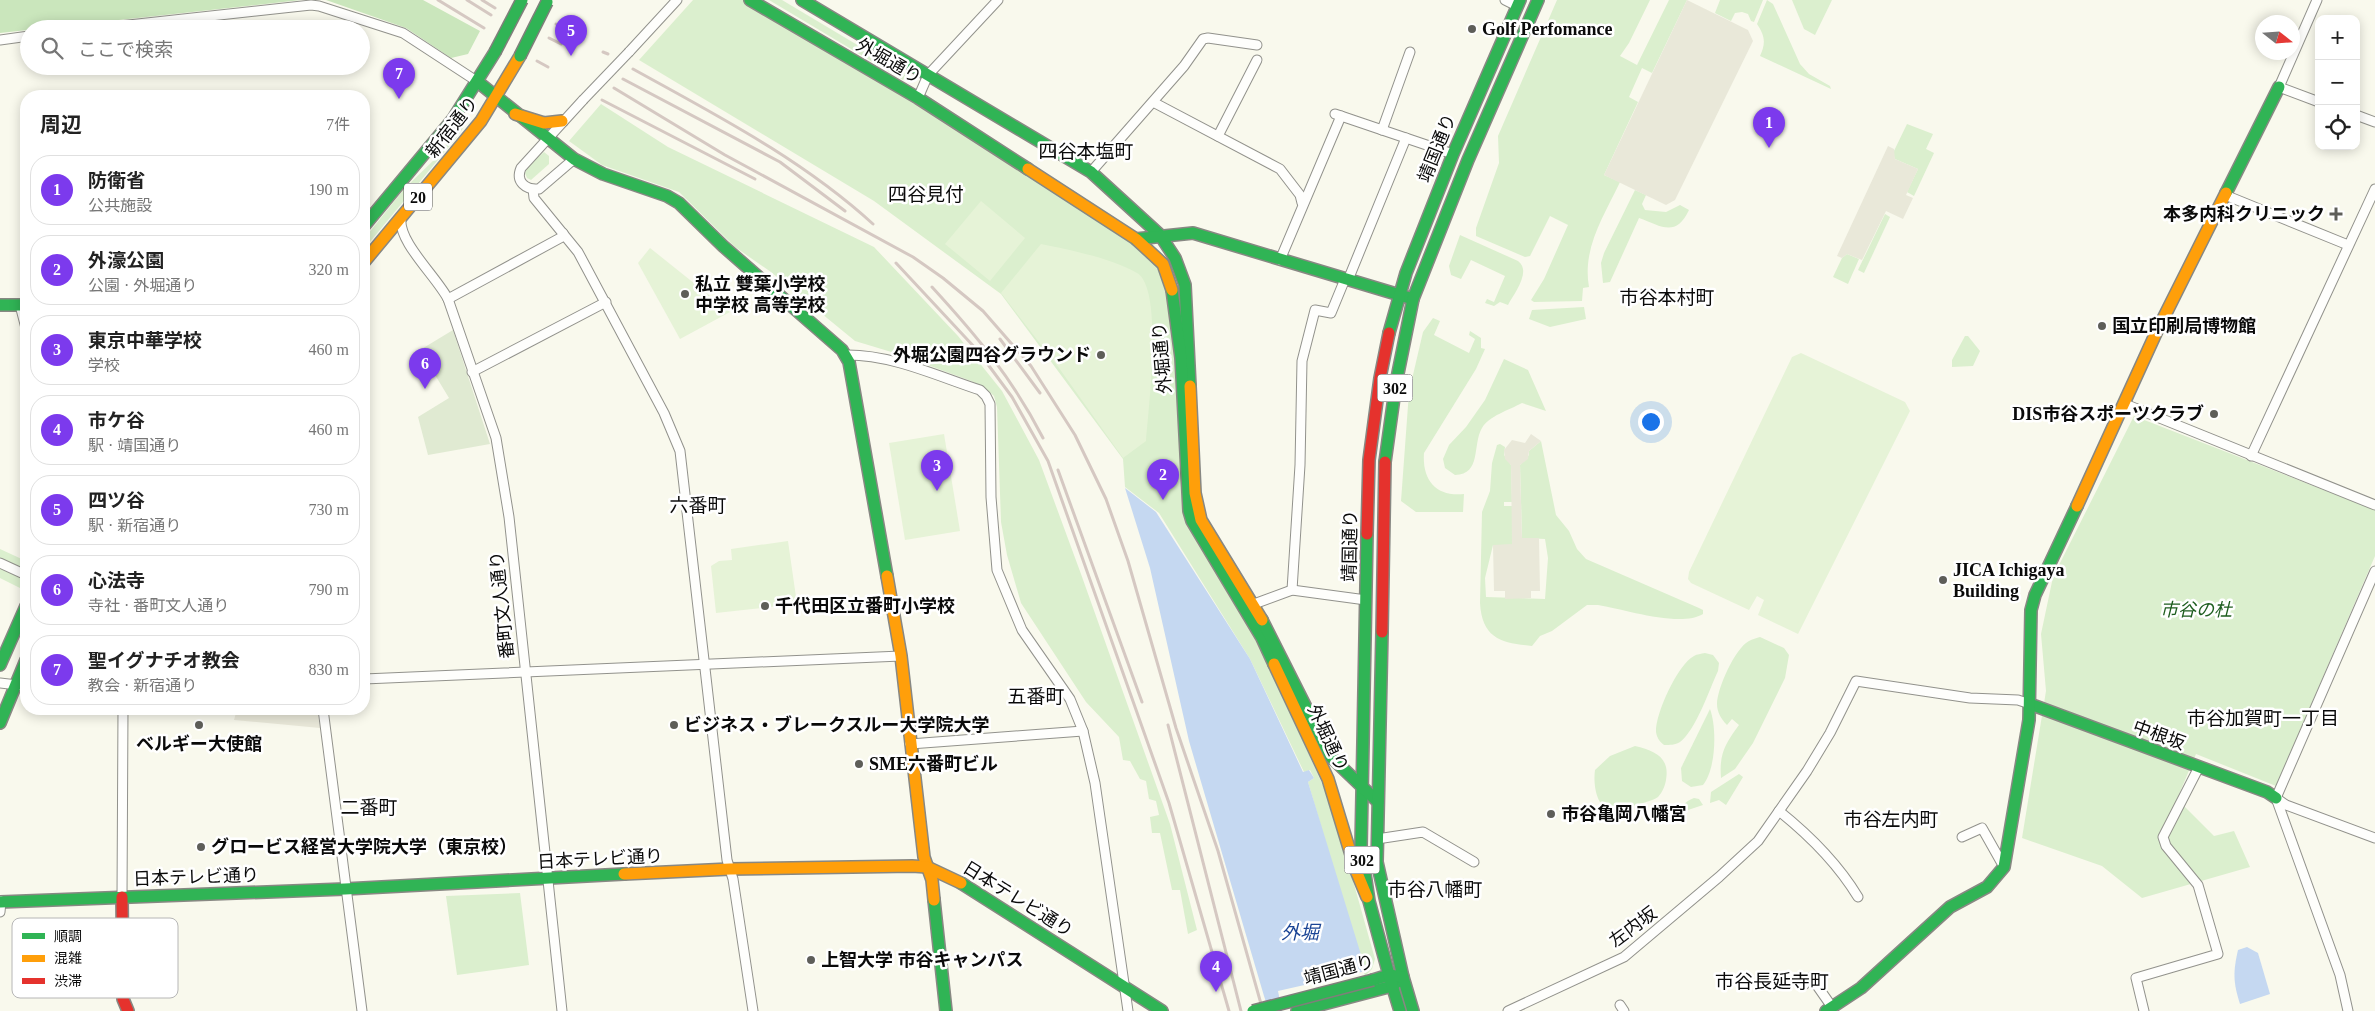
<!DOCTYPE html>
<html lang="ja">
<head>
<meta charset="utf-8">
<style>
	body { margin:0; font-family:"Times New Roman","Noto Sans JP",serif; background:#f2f2f2; color:#222 }
	.controls { position:absolute; right:15px; top:15px; display:grid; overflow:hidden; border-radius:10px; box-shadow:0 2px 12px #0003 }
	.controls button { width:45px; height:45px; display:grid; place-items:center; padding:0; border:0; border-bottom:1px solid #e0e0e0; background:#fff; color:#222; font:25px sans-serif }
	.compass { position:absolute; left:2255px; top:15px; width:45px; height:45px; border-radius:50%; background:#fff; box-shadow:0 2px 12px #0003; rotate:107deg }
	.you { position:absolute; left:1650px; top:421px; width:18px; height:18px; margin:-12px; border:4px solid #fff; border-radius:50%; background:#1a73e8; box-shadow:0 0 0 8px #1a73e833 }
	.badge { display:grid; place-items:center; width:32px; height:32px; border-radius:50%; background:#7c3aed; color:#fff; font-size:16px; font-weight:700 }
	.pin { position:absolute; translate:-50% -41px; filter:drop-shadow(0 1px 2px #0008) }
	.pin::after { content:''; position:absolute; top:26px; width:18px; height:15px; background:inherit; clip-path:polygon(0 0,100% 0,50% 100%) }
	.list { margin:0; padding:0; list-style:none }
	h2 { display:flex; justify-content:space-between; align-items:center; height:65px; margin:0; padding:0 20px; font-size:21px }
	h2 small { font-size:16px; font-weight:400; color:#767676 }
	.list li { display:grid; grid-template-columns:32px 1fr auto; gap:15px; align-items:center; box-sizing:border-box; height:70px; margin:0 10px 10px; padding:0 10px; border:1px solid #e0e0e0; border-radius:20px }
	.list b { display:block; font-size:19px; white-space:nowrap }
	.list p { margin:0; font-size:16px; white-space:nowrap; color:#767676 }
	.list em { font-size:16px; font-style:normal; color:#767676 }
	.icon { flex:none; width:28px; height:28px; fill:none; stroke:currentColor; stroke-width:2; stroke-linecap:round; stroke-linejoin:round }
	.map { position:relative; flex:none; width:2375px; height:1011px; overflow:hidden }
	.search { position:absolute; background:#fff; box-shadow:0 2px 12px #0003; left:20px; top:20px; width:350px; height:55px; display:flex; align-items:center; gap:12px; box-sizing:border-box; padding:0 18px; border-radius:28px; color:#767676; font-size:19px }
	.panel { position:absolute; background:#fff; box-shadow:0 2px 12px #0003; left:20px; top:90px; width:350px; height:625px; border-radius:20px }
	.map>svg:first-child { display:block }
	.green { fill:#dbefce }
	.forest { fill:#cae6bc }
	.cemetery { fill:#e0ead2 }
	.pitch { fill:#e6f3d7 }
	.plaza { fill:#e9e8d9 }
	.water { fill:#c5d8f1 }
	.lines { fill:none; stroke-linecap:round; stroke-linejoin:round }
	.street-casing { stroke:#92928c; stroke-width:11 }
	.fast-casing { stroke:#888883; stroke-width:14 }
	.slow-casing { stroke:#888883; stroke-width:14 }
	.jam-casing { stroke:#888883; stroke-width:14 }
	.street { stroke:#fefefc; stroke-width:9 }
	.fast { stroke:#30b455; stroke-width:11 }
	.slow { stroke:#ff9f0a; stroke-width:11 }
	.jam { stroke:#e5322d; stroke-width:11 }
	.rail { stroke:#d5c8c2; stroke-width:3 }
	.street-bridge-casing { stroke:#92928c; stroke-width:11; stroke-linecap:butt }
	.fast-bridge-casing { stroke:#7f7f7a; stroke-width:14; stroke-linecap:butt }
	.street-bridge { stroke:#fefefc; stroke-width:9 }
	.fast-bridge { stroke:#30b455; stroke-width:11 }
	.poi-dot { fill:#5e5e59; stroke:#fff; stroke-width:2 }
	.labels { text-anchor:middle; stroke-width:5; stroke-linejoin:round; paint-order:stroke }
	.shield { fill:#fff; stroke:#545454; stroke-width:1 }
	.shield-label { font-size:16px; font-weight:bold; fill:#0a0a0a }
	.poi-label { font-size:18px; font-weight:bold; fill:#0a0a0a; stroke:#fff; text-anchor:start }
	.street-label { font-size:18px; fill:#0a0a0a; stroke:#fff }
	.park-label { font-size:18px; font-style:italic; fill:#1e5e1f; stroke:#fff }
	.neighbourhood-label { font-size:19px; fill:#0a0a0a; stroke:#fff }
	.water-label { font-size:19px; font-style:italic; fill:#1a4495; stroke:#fff }
	.key { fill:#fff; stroke:#b6b6b6; stroke-width:1 }
	.key-label { font-size:14px; fill:#0a0a0a }
</style>
</head>
<body>
<div class="map">
<svg width="2375" height="1011" viewBox="0 0 2375 1011">
	<rect width="100%" height="100%" fill="#f9f9ed"/>
	<g class="green">
		<path d="M693 0H748L918 98 1153 258 1172 286 1185 513 1247 616 1332 806 1375 959 1372 969 1365 976 1308 782 1314 778 1310 770 1304 772 1250 659 1159 513 1125 487 1123 459 1001 294 874 201 639 60Z"/>
		<path d="M769 0H782L906 74 903 80Z"/>
		<path d="M1557 0H1650L1629 43 1620 56 1637 65 1669 0H1687L1652 73 1642 68 1629 97 1638 102 1604 175 1620 182C1604 216 1582 248 1589 287L1583 288 1582 301 1534 302 1531 300 1544 279 1568 225 1550 216 1530 256 1525 257 1476 236V228L1499 163 1498 136Z"/>
		<path d="M1720 0H1763L1754 22 1751 21 1748 14 1742 12 1735 13 1731 21 1715 13Z"/>
		<path d="M1767 0 1773 4 1800 64 1809 74 1830 86 1831 89 1760 56C1766 43 1765 36 1757 24Z"/>
		<path d="M1792 0H1832L1815 35 1804 29Z"/>
		<path d="M601 104 668 147 874 247 958 336 1002 391 1039 460 1081 574 1170 824 1197 930 1188 934 1180 890H1172L1160 833H1152L1150 817 1159 815 1156 801 1149 799 1146 781 1140 779 1130 761 1123 760 1119 737 1086 702 1021 603 1007 555 1001 522 997 407 994 396 985 388 971 381 898 354 855 341 771 272 735 247 679 192 602 165 569 141Z"/>
		<path d="M466 119 468 121 457 137 364 249V239L404 189 435 159Z"/>
		<path d="M1907 124 1933 134 1926 149 1934 153 1914 196 1907 192 1918 169 1895 159 1893 153Z"/>
		<path d="M544 152 549 156V164L531 180 527 178 525 173 529 165Z"/>
		<path d="M1635 190 1646 195 1642 204 1645 210 1666 212 1680 205 1689 210C1676 238 1661 226 1639 218L1610 282 1603 283 1601 263 1604 253Z"/>
		<path d="M1885 214 1890 217 1864 273 1858 270Z"/>
		<path d="M1460 235 1518 261C1532 271 1514 294 1508 305L1500 302 1494 306 1485 303 1487 299 1494 302 1505 276 1471 260 1461 279 1451 275 1449 266Z"/>
		<path d="M1847 254 1859 259 1848 284 1833 277 1842 258Z"/>
		<path d="M1584 307 1586 319 1550 327 1529 319 1532 310Z"/>
		<path d="M1433 318 1440 321 1434 335 1469 353 1475 339 1469 335 1470 331 1481 338V348L1485 349 1476 369 1424 453C1422 480 1436 497 1464 494L1463 512H1416L1401 501 1409 392 1423 332Z"/>
		<path d="M1965 336H1968L1980 351 1973 366 1952 367V360Z"/>
		<path d="M1504 359 1528 370 1546 411 1522 403C1509 410 1489 416 1482 428 1472 445 1482 474 1455 475L1445 468 1443 459 1449 445 1466 427 1485 400Z"/>
		<path d="M2134 416 2375 510V556L2276 786 2196 754 2177 799 2214 836 2234 831 2250 867 2142 898 2102 866 2022 838 2046 691 2041 634 2053 577Z"/>
		<path d="M1541 441 1556 515 1569 531 1577 549 1586 559 1699 608 1703 610V614C1680 628 1624 609 1598 605H1587L1552 631 1540 636 1532 646C1502 643 1482 639 1480 603L1482 512 1490 491 1492 463 1497 445 1500 444 1505 447 1504 455 1511 465 1512 502H1504V506H1512V545H1493L1485 578 1486 597 1545 599 1548 558 1545 539 1522 538 1520 465 1529 455V451Z"/>
		<path d="M0 549 26 561V575L20 588 0 578Z"/>
		<path d="M1760 637 1784 648 1789 655 1785 678 1753 743 1735 769 1721 778C1719 754 1725 744 1739 725L1732 719 1727 725C1721 719 1717 712 1717 704 1717 689 1735 648 1749 641 1752 639 1757 638 1760 637Z"/>
		<path d="M1705 653 1713 655 1719 663 1718 671C1709 690 1696 730 1680 742 1675 745 1670 745 1664 745 1660 742 1657 738 1656 732 1655 714 1678 664 1694 656 1697 654 1701 654 1705 653Z"/>
		<path d="M1710 709C1717 728 1716 769 1703 785L1691 787 1682 781 1681 768Z"/>
		<path d="M1635 746C1655 751 1670 757 1666 780 1665 786 1662 793 1658 797 1652 801 1642 803 1636 805 1629 807 1621 811 1614 811 1596 810 1593 784 1595 770L1610 756Z"/>
		<path d="M1739 774 1743 777 1726 805 1719 800 1710 803 1711 792Z"/>
		<path d="M1694 798 1699 799 1703 805 1682 812 1685 822 1683 823C1679 810 1681 803 1694 798Z"/>
		<path d="M520 893 529 965 457 975 446 896Z"/>
	</g>
	<g class="forest">
		<path d="M0 0H301L0 33Z"/>
		<path d="M326 0H423L480 31 468 54 451 58 406 28Z"/>
	</g>
	<path class="cemetery" d="M453 330 490 444 428 455 418 417 449 398 420 350Z"/>
	<g class="pitch">
		<path d="M981 201 1025 238 990 281 945 244Z"/>
		<path d="M1041 244C1070 250 1111 258 1137 273 1164 289 1148 411 1146 441L1123 458 1059 368 1001 293Z"/>
		<path d="M650 248 730 312 680 339 638 263Z"/>
		<path d="M1801 353 1905 402 1910 411 1798 634 1758 615 1764 600 1757 596 1749 610 1691 583 1688 579 1689 572 1792 357Z"/>
		<path d="M944 434 960 531 905 540 889 443Z"/>
		<path d="M788 541 797 604 716 613 711 566 719 561 732 560 731 549Z"/>
	</g>
	<g class="plaza">
		<path d="M1687 0 1748 30 1753 41 1675 200 1666 205 1604 175Z"/>
		<path d="M1888 146 1894 149 1895 159 1918 169 1906 195 1913 198 1903 219 1886 211 1862 260 1847 254 1842 258 1837 256Z"/>
		<path d="M1531 434 1541 441 1529 451 1528 459 1520 465 1522 538H1539L1540 591H1531V598L1505 599V591H1494L1493 545 1512 544 1511 465 1505 459 1504 450 1512 440 1525 443Z"/>
		<path d="M237 709H317L320 728 234 720Z"/>
	</g>
	<g class="water">
		<path d="M1125 488 1156 512 1250 659 1303 772 1309 770 1314 778 1308 782 1366 971 1278 991 1282 1011H1269L1264 996 1189 741 1150 568Z"/>
		<path d="M2247 947 2258 953 2270 994 2240 1004C2233 982 2233 972 2238 950Z"/>
	</g>
	<g class="lines">
		<g class="street-casing">
			<g id="street">
				<path d="M1505 0 1517 6"/>
				<path d="M2317 0 2279 87 2319 102"/>
				<path d="M92 29 311 5 319 6 403 33 478 82"/>
				<path d="M0 40 29 36"/>
				<path d="M629 52 677 0"/>
				<path d="M918 98 928 75 998 0"/>
				<path d="M1153 102 1280 169 1300 195 1302 203"/>
				<path d="M2356 115 2375 122"/>
				<path d="M1341 116 1453 154"/>
				<path d="M1382 130 1410 52"/>
				<path d="M1218 136 1257 60"/>
				<path d="M574 159 539 189C526 190 515 182 521 168L583 100"/>
				<path d="M1091 172 1184 66 1203 39 1208 38 1257 45"/>
				<path d="M533 189 534 198 578 252 664 413 680 451 727 860 733 879 753 1011"/>
				<path d="M2225 195 2348 245"/>
				<path d="M401 218C398 242 436 276 448 299L496 438 509 517 562 1011"/>
				<path d="M1280 260 1341 116 1335 114"/>
				<path d="M1348 280 1406 138"/>
				<path d="M448 299 562 237 563 233"/>
				<path d="M26 305H20L26 328"/>
				<path d="M845 355C891 354 937 376 980 390L986 396 990 404 991 497 997 570 1022 630 1070 699 1083 731 1095 783 1128 1011"/>
				<path d="M472 372 606 302"/>
				<path d="M2125 404 2375 505"/>
				<path d="M2251 456 2375 189"/>
				<path d="M0 563 26 575"/>
				<path d="M1292 590 1300 465 1302 361 1315 310 1331 313 1345 279"/>
				<path d="M1254 604 1292 590 1366 600"/>
				<path d="M364 679 901 656"/>
				<path d="M0 683 26 686"/>
				<path d="M323 709 362 1011"/>
				<path d="M910 744 1083 731"/>
				<path d="M2276 798 2286 805 2375 838"/>
				<path d="M1779 811C1809 835 1838 864 1858 897"/>
				<path d="M1962 837 1982 828 2004 867"/>
				<path d="M1377 839 1423 832 1474 862"/>
				<path d="M122 897 123 709"/>
				<path d="M0 912 1 901"/>
				<path d="M1804 985 1811 977 1832 1007"/>
				<path d="M1620 1005 1624 1011"/>
				<path d="M1508 1011 1624 957 1719 877 1758 841 1807 771 1830 733 1856 681 1970 698 2018 700 2030 704"/>
				<path d="M2144 1011 2136 978 2218 954 2198 885 2166 846 2163 837 2199 767"/>
				<path d="M2348 1011 2340 975 2276 798 2375 571"/>
			</g>
		</g>
		<g class="fast-casing">
			<g id="fast">
				<path d="M750 0 918 98 1028 169"/>
				<path d="M802 0 1091 172 1160 235 1175 258 1185 285 1190 386"/>
				<path d="M478 82 574 159 603 174 667 196 679 203 723 246 842 350 849 362 887 576"/>
				<path d="M2226 193 2279 87"/>
				<path d="M364 226 453 119 495 52"/>
				<path d="M1136 239 1193 233 1413 299"/>
				<path d="M1172 290 1181 358 1189 511 1192 521 1262 638 1274 664"/>
				<path d="M0 305H20"/>
				<path d="M1389 333 1406 273 1453 154 1520 0"/>
				<path d="M1385 462 1396 383 1413 299 1468 160 1538 0"/>
				<path d="M1367 534 1361 847 1369 901 1389 975 1373 980"/>
				<path d="M1262 620 1331 757 1378 802"/>
				<path d="M0 665 26 606"/>
				<path d="M2030 704 2267 792 2276 798"/>
				<path d="M0 723 26 660"/>
				<path d="M961 883 1162 1011"/>
				<path d="M934 900 946 1011"/>
				<path d="M0 902 345 889 624 874"/>
				<path d="M1297 1011 1392 986 1403 977 1377 862 1382 632"/>
				<path d="M1400 1011 1389 975 1403 977 1413 1011"/>
				<path d="M1826 1011 1861 988 1950 907 1987 887 2004 867 2029 720 2031 610 2035 595 2077 506"/>
			</g>
		</g>
		<g class="slow-casing">
			<g id="slow">
				<path d="M515 114 544 123 562 121"/>
				<path d="M1028 169 1136 239 1163 264 1172 290"/>
				<path d="M364 262 481 121 520 56"/>
				<path d="M1190 386 1195 493 1201 520 1262 620"/>
				<path d="M2077 506 2156 333 2226 193"/>
				<path d="M887 576 901 656 924 857 932 880 934 900"/>
				<path d="M1274 664 1328 779 1355 868 1367 897"/>
				<path d="M624 874 730 869 912 866 927 867 961 883"/>
			</g>
		</g>
		<g class="jam-casing">
			<g id="jam">
				<path d="M1367 534 1369 460 1380 378 1389 333"/>
				<path d="M1382 632 1385 462"/>
				<path d="M122 897 123 999 128 1011"/>
			</g>
		</g>
		<use href="#street" class="street"/>
		<use href="#fast" class="fast"/>
		<use href="#slow" class="slow"/>
		<use href="#jam" class="jam"/>
		<g class="rail">
			<path d="M438 0 484 28"/>
			<path d="M467 0 491 15"/>
			<path d="M482 0 495 8"/>
			<path d="M556 24 569 31"/>
			<path d="M549 38 561 44"/>
			<path d="M603 52 608 54"/>
			<path d="M537 61 548 67"/>
			<path d="M633 69C716 115 802 159 873 224"/>
			<path d="M623 79 780 162 845 211"/>
			<path d="M614 88 725 155 913 257 943 278 983 311 1031 366 1075 435 1106 499 1128 561 1176 728 1218 851 1263 1011"/>
			<path d="M602 100 755 179"/>
			<path d="M896 263 978 351 1012 397 1048 461 1169 803 1229 1011"/>
			<path d="M932 287C976 335 1013 379 1043 438"/>
			<path d="M1000 339 1040 393"/>
			<path d="M1058 470 1142 702"/>
			<path d="M1168 725 1241 1011"/>
		</g>
		<g class="street-bridge-casing">
			<path id="street-bridge" d="M583 100 629 52"/>
		</g>
		<g class="fast-bridge-casing">
			<g id="fast-bridge">
				<path d="M495 52 522 0"/>
				<path d="M520 56 547 2"/>
				<path d="M1253 1011 1373 980"/>
			</g>
		</g>
		<use href="#street-bridge" class="street-bridge"/>
		<use href="#fast-bridge" class="fast-bridge"/>
	</g>
	<g class="poi-dot">
		<circle cx="1472" cy="29" r="5"/>
		<path d="M2333.5 206.5h5v5h5v5h-5v5h-5v-5h-5v-5h5z"/>
		<circle cx="685" cy="294" r="5"/>
		<circle cx="2102" cy="326" r="5"/>
		<circle cx="1101" cy="355" r="5"/>
		<circle cx="2214" cy="414" r="5"/>
		<circle cx="1943" cy="580" r="5"/>
		<circle cx="765" cy="606" r="5"/>
		<circle cx="199" cy="725" r="5"/>
		<circle cx="674" cy="725" r="5"/>
		<circle cx="859" cy="764" r="5"/>
		<circle cx="1551" cy="814" r="5"/>
		<circle cx="201" cy="847" r="5"/>
		<circle cx="811" cy="960" r="5"/>
	</g>
	<g class="labels">
		<g class="shield">
			<rect x="404" y="183.5" width="28" height="27" rx="4"/>
			<rect x="1377.5" y="374.5" width="35" height="27" rx="4"/>
			<rect x="1344.5" y="846.5" width="35" height="27" rx="4"/>
		</g>
		<g class="shield-label">
			<text x="418" y="203">20</text>
			<text x="1395" y="394">302</text>
			<text x="1362" y="866">302</text>
		</g>
		<g class="poi-label">
			<text x="1482" y="35">Golf Perfomance</text>
			<text x="2325" y="220" text-anchor="end">本多内科クリニック</text>
			<text x="695" y="290">私立 雙葉小学校<tspan x="695" dy="21">中学校 高等学校</tspan></text>
			<text x="2112" y="332">国立印刷局博物館</text>
			<text x="1091" y="361" text-anchor="end">外堀公園四谷グラウンド</text>
			<text x="2204" y="420" text-anchor="end">DIS市谷スポーツクラブ</text>
			<text x="1953" y="576">JICA Ichigaya<tspan x="1953" dy="21">Building</tspan></text>
			<text x="775" y="612">千代田区立番町小学校</text>
			<text x="684" y="731">ビジネス・ブレークスルー大学院大学</text>
			<text x="199" y="750" text-anchor="middle">ベルギー大使館</text>
			<text x="869" y="770">SME六番町ビル</text>
			<text x="1561" y="820">市谷亀岡八幡宮</text>
			<text x="211" y="853">グロービス経営大学院大学（東京校）</text>
			<text x="821" y="966">上智大学 市谷キャンパス</text>
		</g>
		<g class="street-label">
			<text transform="translate(889 61) rotate(30)" y="6">外堀通り</text>
			<text transform="translate(452 127) rotate(-52)" y="6">新宿通り</text>
			<text transform="translate(1437 148) rotate(-68)" y="6">靖国通り</text>
			<text transform="translate(1162 358) rotate(-95)" y="6">外堀通り</text>
			<text transform="translate(1350 546) rotate(-89)" y="6">靖国通り</text>
			<text transform="translate(502 605) rotate(-96)" y="6">番町文人通り</text>
			<text transform="translate(2159 735) rotate(20)" y="6">中根坂</text>
			<text transform="translate(1328 738) rotate(65)" y="6">外堀通り</text>
			<text transform="translate(600 859) rotate(-3)" y="6">日本テレビ通り</text>
			<text transform="translate(196 877) rotate(-2)" y="6">日本テレビ通り</text>
			<text transform="translate(1018 899) rotate(32)" y="6">日本テレビ通り</text>
			<text transform="translate(1633 927) rotate(-37)" y="6">左内坂</text>
			<text transform="translate(1339 970) rotate(-15)" y="6">靖国通り</text>
		</g>
		<g class="park-label">
			<text x="2196" y="616">市谷の杜</text>
		</g>
		<g class="neighbourhood-label">
			<text x="1086" y="158">四谷本塩町</text>
			<text x="926" y="201">四谷見付</text>
			<text x="1667" y="304">市谷本村町</text>
			<text x="698" y="512">六番町</text>
			<text x="1036" y="703">五番町</text>
			<text x="2263" y="725">市谷加賀町一丁目</text>
			<text x="369" y="814">二番町</text>
			<text x="1891" y="826">市谷左内町</text>
			<text x="1435" y="896">市谷八幡町</text>
			<text x="1772" y="988">市谷長延寺町</text>
		</g>
		<g class="water-label">
			<text x="1300" y="939">外堀</text>
		</g>
	</g>
	<rect x="12" y="918" width="166" height="80" rx="8" class="key"/>
	<rect x="22" y="933" width="23" height="6" fill="#30b455"/>
	<rect x="22" y="955" width="23" height="7" fill="#ff9f0a"/>
	<rect x="22" y="978" width="23" height="6" fill="#e5322d"/>
	<g class="key-label">
		<text x="54" y="941">順調</text>
		<text x="54" y="963">混雑</text>
		<text x="54" y="986">渋滞</text>
	</g>
</svg>
<div class="controls">
<button>+</button>
<button>−</button>
<button><svg class="icon" aria-label="locate" viewBox="0 0 24 24"><circle cx="12" cy="12" r="6"/><path d="M12 2v4M12 18v4M2 12h4M18 12h4"/></svg></button>
</div>
<svg class="compass" viewBox="-18 -18 36 36"><path d="M0-13l5 13h-10z" fill="#e53935"/><path d="M0 13l5-13h-10z" fill="#767676"/></svg>
<div class="you"></div>
<div class="pin badge" style="left:1769px;top:148px">1</div>
<div class="pin badge" style="left:1163px;top:500px">2</div>
<div class="pin badge" style="left:937px;top:491px">3</div>
<div class="pin badge" style="left:1216px;top:992px">4</div>
<div class="pin badge" style="left:571px;top:56px">5</div>
<div class="pin badge" style="left:425px;top:389px">6</div>
<div class="pin badge" style="left:399px;top:99px">7</div>
<div class="search"><svg class="icon" aria-label="search" viewBox="0 0 24 24"><circle cx="10" cy="10" r="6"/><path d="M15 15l6 6"/></svg>ここで検索</div>
<section class="panel">
<h2>周辺<small>7件</small></h2>
<ul class="list">
<li><span class="badge">1</span><div><b>防衛省</b><p>公共施設</p></div><em>190 m</em></li>
<li><span class="badge">2</span><div><b>外濠公園</b><p>公園 · 外堀通り</p></div><em>320 m</em></li>
<li><span class="badge">3</span><div><b>東京中華学校</b><p>学校</p></div><em>460 m</em></li>
<li><span class="badge">4</span><div><b>市ケ谷</b><p>駅 · 靖国通り</p></div><em>460 m</em></li>
<li><span class="badge">5</span><div><b>四ツ谷</b><p>駅 · 新宿通り</p></div><em>730 m</em></li>
<li><span class="badge">6</span><div><b>心法寺</b><p>寺社 · 番町文人通り</p></div><em>790 m</em></li>
<li><span class="badge">7</span><div><b>聖イグナチオ教会</b><p>教会 · 新宿通り</p></div><em>830 m</em></li>
</ul>
</section>
</div>
</body>
</html>
